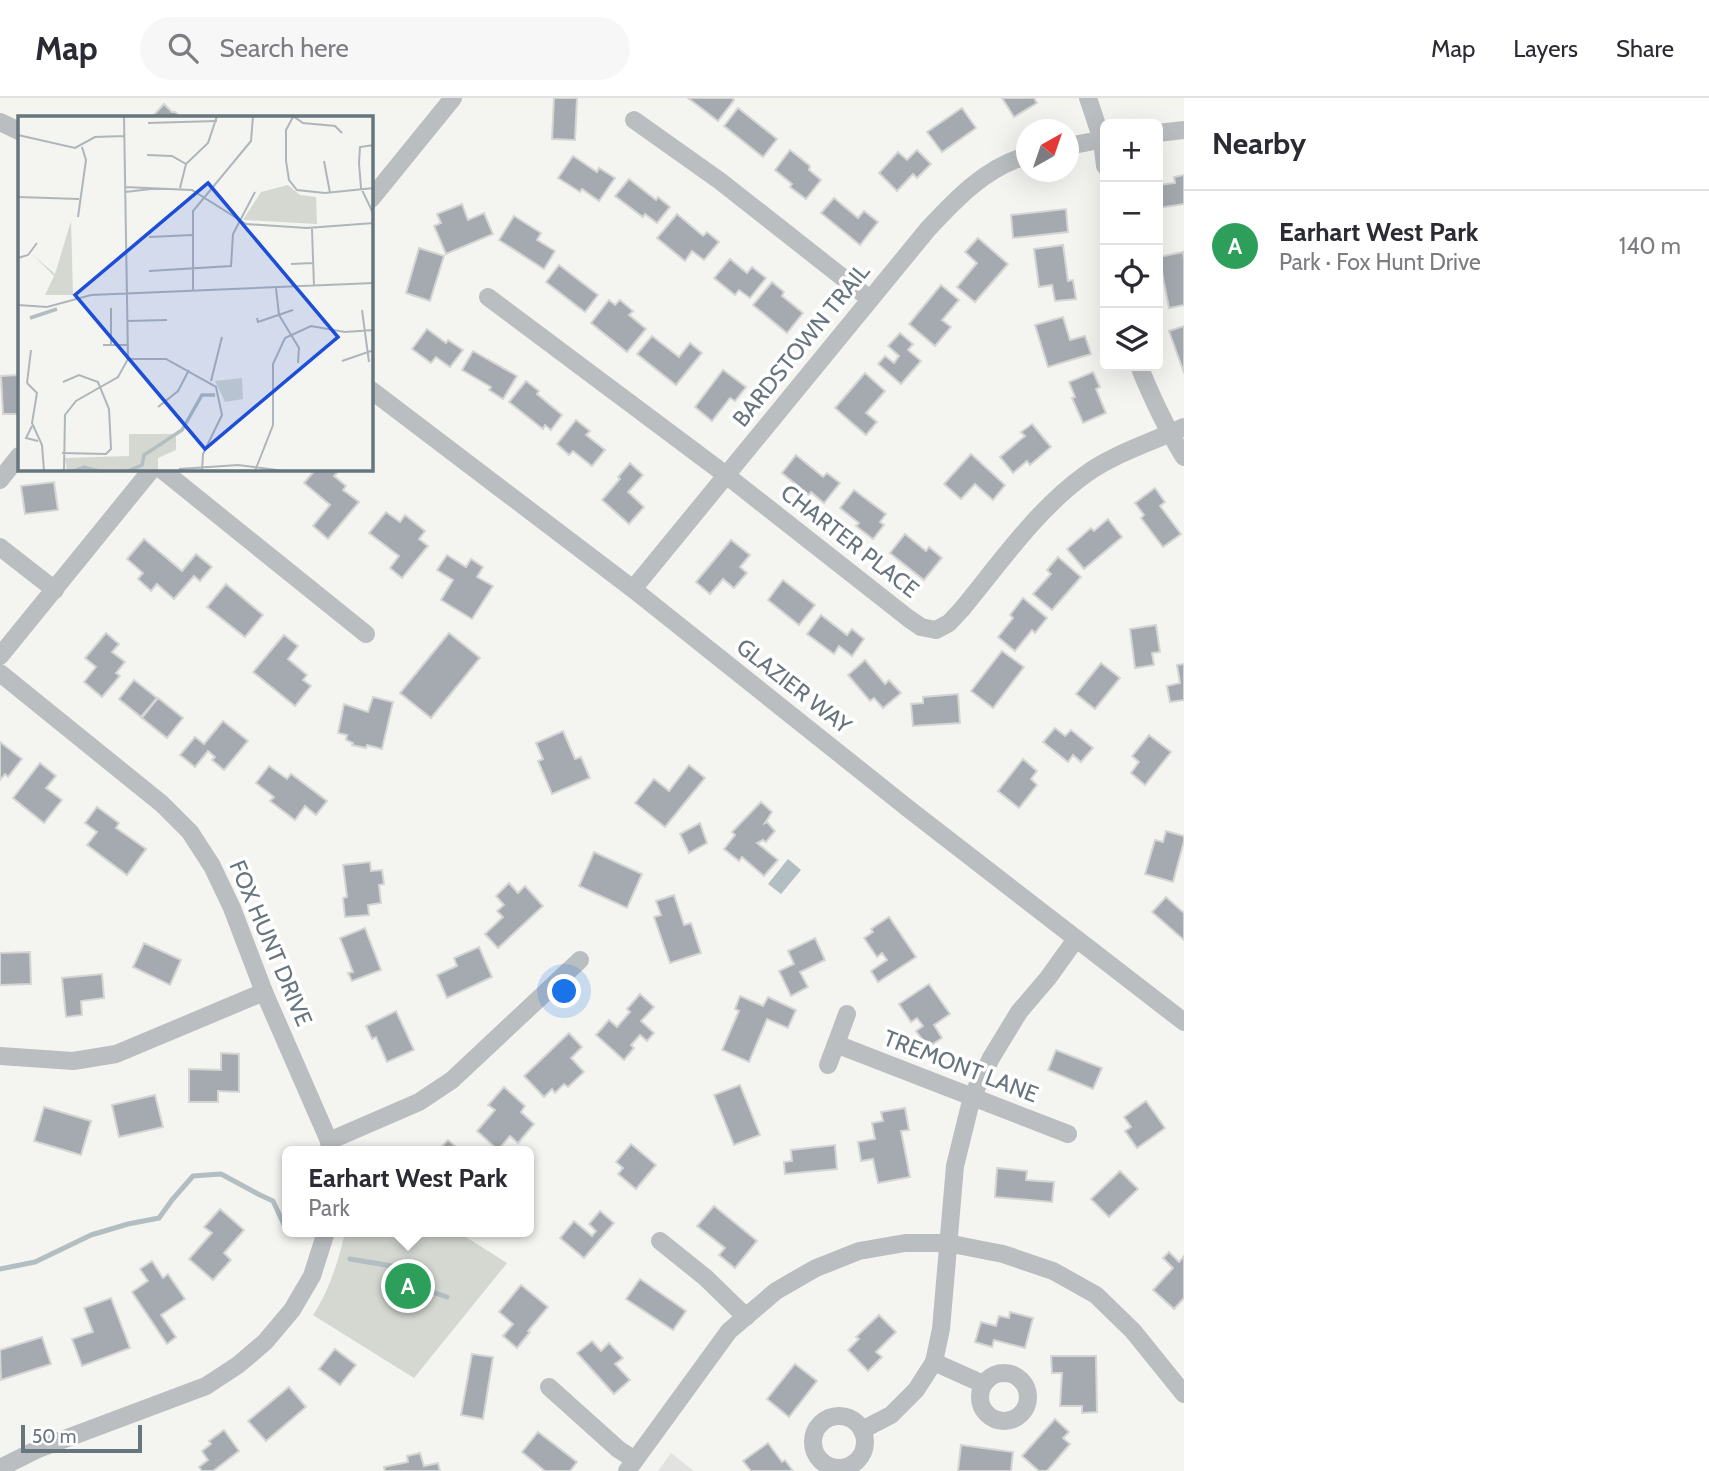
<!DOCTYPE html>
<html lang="en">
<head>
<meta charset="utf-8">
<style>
	body { margin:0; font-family:Cabin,sans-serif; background:#f7f7f7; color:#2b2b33 }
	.controls { position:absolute; right:21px; top:21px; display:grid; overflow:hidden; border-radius:10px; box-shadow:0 7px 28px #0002 }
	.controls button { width:63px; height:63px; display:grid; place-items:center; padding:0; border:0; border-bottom:2px solid #e1e1e2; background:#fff; color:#2b2b33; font:35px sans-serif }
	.compass { position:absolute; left:1016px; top:21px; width:63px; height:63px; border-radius:50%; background:#fff; box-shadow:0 7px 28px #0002; rotate:40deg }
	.scale { position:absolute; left:21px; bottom:18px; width:121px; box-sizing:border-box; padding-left:7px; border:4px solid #67757e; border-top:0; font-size:19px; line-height:24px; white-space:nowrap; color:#67757e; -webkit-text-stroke:5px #fff; paint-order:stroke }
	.you { position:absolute; left:565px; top:894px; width:24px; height:24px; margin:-18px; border:5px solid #fff; border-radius:50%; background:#1a73e8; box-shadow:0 0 0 10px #1a73e833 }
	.badge { display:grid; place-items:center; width:46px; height:46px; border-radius:50%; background:#2563eb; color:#fff; font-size:23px; font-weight:700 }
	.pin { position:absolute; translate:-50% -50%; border:4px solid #fff; box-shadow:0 2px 7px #0006 }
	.popup { position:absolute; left:282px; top:1048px; width:252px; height:91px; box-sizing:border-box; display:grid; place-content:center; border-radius:10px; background:#fff; filter:drop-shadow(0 2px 5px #0005); font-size:23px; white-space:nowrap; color:#7c7c81 }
	.popup b { font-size:26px; color:#2b2b33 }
	.popup::after { content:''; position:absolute; left:50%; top:100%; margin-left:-14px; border:14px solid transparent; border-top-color:#fff }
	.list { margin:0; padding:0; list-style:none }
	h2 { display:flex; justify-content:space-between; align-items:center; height:91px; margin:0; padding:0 28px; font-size:30px }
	h2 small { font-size:23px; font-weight:400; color:#7c7c81 }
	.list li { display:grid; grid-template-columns:46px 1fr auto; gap:21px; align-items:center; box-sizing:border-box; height:112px; padding:0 28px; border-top:2px solid #e1e1e2 }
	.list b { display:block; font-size:26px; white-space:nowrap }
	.list p { margin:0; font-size:23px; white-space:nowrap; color:#7c7c81 }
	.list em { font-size:23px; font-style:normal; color:#7c7c81 }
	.icon { flex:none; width:38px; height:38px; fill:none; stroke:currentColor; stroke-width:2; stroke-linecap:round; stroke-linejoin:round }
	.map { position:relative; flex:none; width:1184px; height:1373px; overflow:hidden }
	header { display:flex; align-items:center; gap:42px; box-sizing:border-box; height:98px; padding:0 35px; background:#fff; border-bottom:2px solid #e1e1e2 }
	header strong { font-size:33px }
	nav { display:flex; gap:38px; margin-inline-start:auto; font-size:24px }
	.search { width:490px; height:63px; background:#f7f7f7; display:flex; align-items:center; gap:18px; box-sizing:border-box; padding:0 24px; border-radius:38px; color:#7c7c81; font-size:26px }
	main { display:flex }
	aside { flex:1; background:#fff }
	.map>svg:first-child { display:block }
	.built { fill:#e2e3e1 }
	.green { fill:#d4d8d1 }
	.water { fill:#b2bec1 }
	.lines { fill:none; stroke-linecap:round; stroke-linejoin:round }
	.stream { stroke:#b2bec1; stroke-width:5 }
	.building { fill:#a4aaaf; stroke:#d5d5d4; stroke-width:2 }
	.minor { stroke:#babec0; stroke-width:18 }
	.labels { text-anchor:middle; stroke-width:7; stroke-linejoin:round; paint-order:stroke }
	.street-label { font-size:23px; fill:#67757e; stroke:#fff }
	.inset-river { fill:none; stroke:#b2bec1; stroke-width:3.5 }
	.inset-road { fill:none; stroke:#afb6b9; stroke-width:2 }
	.view { fill:#1d4ed8; fill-opacity:0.15; stroke:#1d4ed8; stroke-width:3.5 }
	.inset-edge { fill:none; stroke:#67757e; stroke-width:3.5 }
</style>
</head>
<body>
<header>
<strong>Map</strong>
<div class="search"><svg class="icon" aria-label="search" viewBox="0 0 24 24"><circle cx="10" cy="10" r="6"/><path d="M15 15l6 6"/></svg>Search here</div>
<nav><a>Map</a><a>Layers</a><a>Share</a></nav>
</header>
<main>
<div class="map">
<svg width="1184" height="1373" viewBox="0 0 1184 1373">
	<rect width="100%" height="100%" fill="#f4f4f1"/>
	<path class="built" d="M671 1355 694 1373H658Z"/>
	<path class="green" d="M345 1134H458L507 1165 414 1280 313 1217C329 1193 339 1162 345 1134Z"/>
	<path class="water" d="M788 761 801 772 781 796 768 786Z"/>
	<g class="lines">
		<g class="stream">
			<path d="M350 1161 398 1169 435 1195 447 1199"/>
			<path d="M0 1171 35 1164 91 1137 128 1126 159 1120 172 1102 193 1078 221 1076 258 1096 273 1103 287 1133"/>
		</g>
	</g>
	<g class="building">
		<path d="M554 0H577L575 42 552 41Z"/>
		<path d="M688 0H732L734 2 718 23Z"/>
		<path d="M1002 0H1034L1037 5 1014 19Z"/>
		<path d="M164 6 172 14H175L181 19H152Z"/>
		<path d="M738 10 777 41 763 59 724 28Z"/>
		<path d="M962 10 976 30 942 54 927 34Z"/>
		<path d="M790 52 810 68 809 72 821 82 806 101 790 89 792 86 775 72Z"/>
		<path d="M917 52 931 66 917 80 913 76 897 93 879 75 898 54 907 62Z"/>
		<path d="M573 58 597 74 599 70 615 80 599 103 582 91 580 94 558 80Z"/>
		<path d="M1184 77V106L1158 110V87L1175 85 1174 79Z"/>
		<path d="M629 81 656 102 658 99 670 109 657 125 645 116 643 119 615 98Z"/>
		<path d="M834 100 858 120 864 113 878 124 860 147 821 115Z"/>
		<path d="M462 106 468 122 484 115 493 136 446 156 434 128 441 125 437 116Z"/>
		<path d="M1066 111 1068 134 1013 140 1011 117Z"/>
		<path d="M677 116 703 138 707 134 719 144 704 162 692 153 685 163 657 140Z"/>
		<path d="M514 118 541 135 537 142 555 153 544 171 499 142Z"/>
		<path d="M978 140 1008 166 975 204 957 189 977 165 965 154Z"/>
		<path d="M1063 147 1068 183 1073 182 1076 201 1055 203 1052 187 1039 189 1034 151Z"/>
		<path d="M419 150 444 158 430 203 406 195Z"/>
		<path d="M1183 154 1184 161V207L1169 210 1159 159Z"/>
		<path d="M730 161 747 175 752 169 766 180 750 200 739 192 735 197 714 180Z"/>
		<path d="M559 167 598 197 585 214 546 184Z"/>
		<path d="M772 184 784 194 782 198 803 215 787 235 753 207Z"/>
		<path d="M941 187 959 202 942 222 951 229 935 248 909 226Z"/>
		<path d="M609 202 615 207 620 202 633 213 629 217 646 231 627 254 591 225Z"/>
		<path d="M1063 219 1070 242 1085 238 1091 256 1048 269 1035 227Z"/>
		<path d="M1184 228V275L1169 233Z"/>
		<path d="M427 231 446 245 448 242 463 252 450 269 436 259 431 265 412 251Z"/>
		<path d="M900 235 913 246 908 252 921 263 901 286 878 266 885 258 894 265 899 258 888 248Z"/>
		<path d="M652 238 679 259 690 245 702 255 676 287 637 256Z"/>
		<path d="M473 253 517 278 503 301 489 292 491 289 462 272Z"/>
		<path d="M723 272 746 289 735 303 730 300 712 323 695 309Z"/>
		<path d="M1093 274 1100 289 1096 291 1106 315 1083 325 1072 300 1075 299 1069 284Z"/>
		<path d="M865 275 885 293 866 315 877 324 866 337 835 310Z"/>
		<path d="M19 277V316H3L1 278Z"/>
		<path d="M526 283 539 293 537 296 562 317 551 332 545 327 543 331 509 304Z"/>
		<path d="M576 322 590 333 586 337 605 352 592 368 573 353 569 357 557 346Z"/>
		<path d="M1032 326 1051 349 1030 367 1027 363 1013 375 1000 359 1025 338 1021 334Z"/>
		<path d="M971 356 1005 387 993 402 975 386 961 401 944 386Z"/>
		<path d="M796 357 823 379 827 375 840 385 824 405 811 394 809 397 782 375Z"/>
		<path d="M630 365 643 377 628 394 644 409 629 426 602 402 620 381 618 379Z"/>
		<path d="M316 371H332L337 375 334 378 346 388 343 392 359 404 328 441 313 428 330 407 304 385Z"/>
		<path d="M54 384 58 412 25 416 21 388Z"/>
		<path d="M1155 390 1165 404 1160 408 1181 436 1163 449 1141 420 1144 417 1135 405Z"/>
		<path d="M854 392 886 416 880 424 884 427 873 441 856 428 859 425 840 410Z"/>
		<path d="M386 414 400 424 405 417 425 433 419 441 428 448 402 480 390 470 399 458 369 435Z"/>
		<path d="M1108 421 1122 439 1084 471 1067 451 1091 430 1094 433Z"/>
		<path d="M905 436 926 453 929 449 942 460 924 482 890 455Z"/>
		<path d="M144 441 182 473 196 456 212 469 200 483 194 478 174 501 157 486 151 493 138 481 143 475 127 461Z"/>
		<path d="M731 442 750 457 740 469 747 475 734 490 723 481 710 496 696 484Z"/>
		<path d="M447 457 466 469 471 461 483 469 477 479 493 488 472 521 441 502 453 482 437 472Z"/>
		<path d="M1058 459 1081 479 1052 512 1033 496 1051 476 1047 472Z"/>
		<path d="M783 482 815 507 799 527 768 502Z"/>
		<path d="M226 486 263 517 245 539 207 509Z"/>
		<path d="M1023 500 1047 520 1035 535 1032 532 1015 553 998 539 1013 520 1010 517Z"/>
		<path d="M821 517 847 537 852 531 864 541 852 558 839 548 834 556 807 536Z"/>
		<path d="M1156 527 1160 554 1152 555 1154 567 1135 570 1130 531Z"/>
		<path d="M106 535 119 546 112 554 125 564 116 575 120 578 102 599 84 584 96 569 85 560Z"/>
		<path d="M449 535 480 560 431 620 400 595Z"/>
		<path d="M284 537 298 548 288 561 307 577 303 582 311 588 295 608 253 574Z"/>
		<path d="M1002 553 1024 569 993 610 971 593Z"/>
		<path d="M865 562 885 586 889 582 901 595 883 610 874 600 870 603 848 577Z"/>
		<path d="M1101 565 1120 580 1095 611 1076 596Z"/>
		<path d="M1184 566V602L1170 604 1167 588 1180 585 1177 567Z"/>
		<path d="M134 582 157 600 141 619 119 601Z"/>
		<path d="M958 596 960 625 913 628 911 606 923 605V599Z"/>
		<path d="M373 599 393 604 382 651 367 647 366 650 352 647 353 645 346 642 347 637 338 635 344 606 368 614Z"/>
		<path d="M158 600 183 620 167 640 142 620Z"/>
		<path d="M223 623 248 643 224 672 212 662 215 659 208 653 195 669 180 657 195 639 204 646Z"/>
		<path d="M1055 630 1065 638 1071 632 1093 650 1081 664 1073 657 1068 664 1043 644Z"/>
		<path d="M563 633 575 661 581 659 590 680 552 696 538 663 543 661 536 645Z"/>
		<path d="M1149 637 1171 654 1145 687 1131 675 1139 664 1132 658Z"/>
		<path d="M0 644 22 661 8 679 5 676 0 682Z"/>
		<path d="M1023 661 1037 673 1031 681 1037 687 1019 710 998 693Z"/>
		<path d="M40 665 56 678 46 690 62 702 44 725 13 700Z"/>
		<path d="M689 667 705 680 665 729 635 705 654 681 669 693Z"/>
		<path d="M269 668 287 681 291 676 327 703 316 717 305 708 295 722 270 703 274 699 256 685Z"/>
		<path d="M761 704 772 714 765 725 767 724 775 733 766 744 763 742 757 745 778 762 764 778 742 759 739 763 724 751 735 737 732 734Z"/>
		<path d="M97 709 119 725 116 730 146 751 127 777 87 747 97 734 85 725Z"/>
		<path d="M700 725 707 745 689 755 680 736Z"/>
		<path d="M1166 733 1184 738V743L1173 784 1145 776 1155 742 1163 744Z"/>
		<path d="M594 754 642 776 627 810 579 788Z"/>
		<path d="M370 764 371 773 382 772 384 786 379 787 381 805 368 807 369 817 345 819 343 800 347 799 343 767Z"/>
		<path d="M509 785 518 795 525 788 543 808 498 850 485 836 503 819 497 813 504 807 496 798Z"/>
		<path d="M674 797 684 827 691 825 701 855 670 865 654 819 661 817 656 803Z"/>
		<path d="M1166 799 1184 815V842L1152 814Z"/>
		<path d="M889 819 916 859 878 884 871 873 887 862 882 855 877 859 864 840 873 834 871 831Z"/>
		<path d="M365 830 381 872 352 883 348 875 353 874 340 840Z"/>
		<path d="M815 840 825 862 800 874 808 889 791 898 779 873 794 866 788 853Z"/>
		<path d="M144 845 181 862 170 887 133 869Z"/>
		<path d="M479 849 492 879 447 900 437 877 457 868 454 860Z"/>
		<path d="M30 854 31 886 0 887V855Z"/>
		<path d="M102 876 104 900 81 903 82 917 66 919 62 880Z"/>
		<path d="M929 886 950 916 934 927 942 940 928 949 916 933 923 928 917 920 911 924 899 906Z"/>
		<path d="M640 896 654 909 641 923 654 935 647 943 640 937 631 947 634 950 624 962 596 937 609 922 617 929 630 914 627 911Z"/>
		<path d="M740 898 763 908 768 899 796 912 788 930 767 921 749 964 722 952 739 913 735 911Z"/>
		<path d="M396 913 414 952 387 964 376 939 372 941 366 928Z"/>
		<path d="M569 935 582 949 571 960 584 974 568 989 564 986 555 995 552 991 544 999 524 978Z"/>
		<path d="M1056 952 1102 970 1093 991 1048 972Z"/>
		<path d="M221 955 239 956V994L218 993V1004H189V971L221 972Z"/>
		<path d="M740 987 760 1037 734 1047 714 997Z"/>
		<path d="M504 989 525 1008 521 1014 534 1026 518 1045 510 1038 498 1052 477 1033 495 1012 488 1007Z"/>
		<path d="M155 997 163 1029 119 1039 112 1007Z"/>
		<path d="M1146 1003 1165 1030 1137 1050 1125 1033 1131 1029 1124 1019Z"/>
		<path d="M44 1009 91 1023 81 1057 34 1043Z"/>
		<path d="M905 1010 909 1032 901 1033 910 1079 878 1085 873 1061 861 1063 858 1044 875 1041 872 1025 883 1023 881 1014Z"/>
		<path d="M448 1042 461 1053H437Z"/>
		<path d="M631 1046 656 1067 636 1091 618 1076 623 1070 616 1064Z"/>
		<path d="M835 1047 837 1071 785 1076 784 1064 792 1063 791 1052Z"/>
		<path d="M997 1070 1027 1073 1026 1082 1054 1084 1052 1104 995 1099Z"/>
		<path d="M1120 1073 1138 1091 1109 1119 1091 1101Z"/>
		<path d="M714 1108 757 1143 735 1170 719 1157 725 1150 697 1128Z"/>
		<path d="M220 1111 244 1132 224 1155 231 1162 213 1182 189 1161 212 1135 204 1129Z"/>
		<path d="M600 1113 614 1125 584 1160 560 1140 574 1123 592 1138 596 1133 589 1126Z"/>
		<path d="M1169 1154 1179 1164 1184 1158V1200L1174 1211 1153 1192 1173 1170 1163 1160Z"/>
		<path d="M152 1163 163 1180 168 1176 185 1201 161 1217 176 1239 167 1246 132 1194 148 1183 140 1171Z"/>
		<path d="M640 1181 686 1213 673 1232 626 1201Z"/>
		<path d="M521 1187 548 1209 528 1233 530 1234 517 1250 503 1238 513 1226 499 1214Z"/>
		<path d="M111 1200 130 1250 82 1268 72 1241 93 1234 84 1210Z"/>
		<path d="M1010 1214 1033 1220 1025 1250 994 1242 992 1249 975 1244 981 1224 996 1228 999 1218 1009 1220Z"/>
		<path d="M879 1217 896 1234 876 1254 882 1259 868 1273 848 1252 859 1241 856 1239Z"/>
		<path d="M42 1239 51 1266 1 1282 0 1252Z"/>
		<path d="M592 1243 601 1253 609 1245 623 1260 615 1266 630 1282 614 1296 577 1255Z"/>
		<path d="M335 1251 356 1267 340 1287 319 1271Z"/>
		<path d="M472 1256 493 1259 483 1321 461 1317Z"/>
		<path d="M1051 1258H1096L1097 1314 1082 1315V1308H1060L1062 1275H1052Z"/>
		<path d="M795 1266 817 1283 789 1319 767 1301Z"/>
		<path d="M289 1289 306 1309 266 1343 248 1323Z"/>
		<path d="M1055 1321 1069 1334 1063 1340 1070 1346 1047 1373H1039L1022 1358Z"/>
		<path d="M224 1332 239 1353 213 1373H202L199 1369 208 1362 202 1353 211 1346 209 1343Z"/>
		<path d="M538 1334 577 1364 570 1373H545L522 1354Z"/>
		<path d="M768 1345 782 1364 785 1362 793 1373H751L743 1363Z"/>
		<path d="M961 1347 1013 1354 1011 1373H958Z"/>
		<path d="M420 1355 424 1368 438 1365 440 1373H385L384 1369 408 1364 407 1358Z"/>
	</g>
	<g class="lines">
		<g class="minor">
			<path d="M1088 0 1102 42 1105 68"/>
			<path d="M634 22 720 83 870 201"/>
			<path d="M0 24 19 33"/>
			<path d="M1158 35 1184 32"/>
			<path d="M1068 48 1105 41"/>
			<path d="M371 101 453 0"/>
			<path d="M488 199 726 377 908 520 921 529 936 532 949 525 962 511C1000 465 1037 411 1086 376 1115 355 1152 344 1184 329"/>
			<path d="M1139 268C1152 300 1166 330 1184 359"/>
			<path d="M371 292 633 491 910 712 1184 924"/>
			<path d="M161 371 366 536"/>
			<path d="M0 382 19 358"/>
			<path d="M0 449 55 492"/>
			<path d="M633 491 928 131C956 101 985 70 1026 58"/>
			<path d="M0 558 152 371"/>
			<path d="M0 575 162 706 190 734 212 768 232 810 264 894 329 1043 330 1053"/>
			<path d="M847 916 836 946 1068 1036"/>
			<path d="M0 958 73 963 116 956 264 894"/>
			<path d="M828 967 836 946"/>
			<path d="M329 1043 419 1004 452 982 580 862"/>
			<path d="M660 1143 706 1180 746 1219"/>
			<path d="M934 1264 983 1286"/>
			<circle cx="1004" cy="1299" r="24"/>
			<path d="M549 1289 618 1351 635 1362"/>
			<circle cx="839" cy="1344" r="26"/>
			<path d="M862 1332 891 1317 916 1292 934 1264 941 1231 955 1068 972 999 991 960 1019 914 1048 880 1076 841"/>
			<path d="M0 1370 38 1351 206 1288 238 1267 265 1244 292 1212 312 1178 326 1134"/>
			<path d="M627 1373 729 1233 776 1193 816 1170 859 1153 905 1145H947L1003 1156 1053 1173 1096 1197 1133 1233 1184 1296"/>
		</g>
	</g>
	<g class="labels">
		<g class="street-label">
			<text transform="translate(801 247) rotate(-51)" y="8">BARDSTOWN TRAIL</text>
			<text transform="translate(850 443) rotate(38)" y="8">CHARTER PLACE</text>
			<text transform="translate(794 588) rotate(38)" y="8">GLAZIER WAY</text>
			<text transform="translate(271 845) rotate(67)" y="8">FOX HUNT DRIVE</text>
			<text transform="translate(961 968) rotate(21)" y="8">TREMONT LANE</text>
		</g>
	</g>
	<g transform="translate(18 18)">
		<rect width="355" height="355" fill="#f4f4f1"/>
		<path d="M270 69 282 79 298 81 299 108 225 104 243 76ZM53 105 55 179H27L36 160 15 139 37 158ZM224 262 225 283 207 286 197 265ZM111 318H158V334L140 342V355H49L47 342 111 340Z" fill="#d4d8d1"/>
		<path class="inset-river" d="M12 202 39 193M56 355 66 351 80 355M110 355 124 349 126 339 164 314 184 279H197"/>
		<path class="inset-road" d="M275 0 285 7 317 10 324 17M275 1 268 14V45L271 64 279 74 307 77 356 72M130 7 199 5M0 19 57 32 77 21 106 20M356 29 342 31 341 47 343 72 356 99M129 39 154 40 168 48M306 45 312 77M107 71 174 74 228 108 289 112 356 107M162 72 168 48 190 27 199 0M107 76 133 73M0 81 61 83M60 101 68 44 64 31M294 113 296 170M131 121 174 119M0 142 10 139 19 127M273 148 295 147M131 155 213 150 215 118 237 76M258 172 261 199 281 232 280 247M175 174V95L233 25 235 0M0 189 29 191 73 179 356 167M93 192V229M344 194 351 246M239 202 240 206 275 194M109 205 149 204M85 229H110M110 243H148L198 271 204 299 185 338 184 355M324 245 356 234M193 265 204 221M9 267 19 277 14 307 24 329 26 355M9 267 13 234M140 291 160 275 171 254M14 310 8 322 20 325M44 337 88 338 93 333 91 293 80 266 61 259 45 266M161 353 220 349 266 355M46 355 47 299 58 285 100 261 110 243 106 0M237 355 255 309V248L267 222 293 210 327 216 356 214M324 355H353"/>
		<path class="view" d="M190 67 320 221 187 333 57 179Z"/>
		<rect width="355" height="355" class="inset-edge"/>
	</g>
</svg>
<div class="controls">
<button>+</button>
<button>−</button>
<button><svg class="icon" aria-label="locate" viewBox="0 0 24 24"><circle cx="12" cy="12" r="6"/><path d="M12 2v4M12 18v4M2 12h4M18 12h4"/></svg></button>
<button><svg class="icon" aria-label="layers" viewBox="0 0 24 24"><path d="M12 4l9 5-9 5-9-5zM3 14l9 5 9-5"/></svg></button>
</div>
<svg class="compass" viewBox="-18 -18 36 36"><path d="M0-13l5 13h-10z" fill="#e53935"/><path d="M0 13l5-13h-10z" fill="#7c7c81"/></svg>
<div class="scale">50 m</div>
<div class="you"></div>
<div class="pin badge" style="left:408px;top:1188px;background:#2e9e5b">A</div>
<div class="popup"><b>Earhart West Park</b>Park</div>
</div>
<aside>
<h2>Nearby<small></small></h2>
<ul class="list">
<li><span class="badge" style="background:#2e9e5b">A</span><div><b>Earhart West Park</b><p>Park · Fox Hunt Drive</p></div><em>140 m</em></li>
</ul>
</aside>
</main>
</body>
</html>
